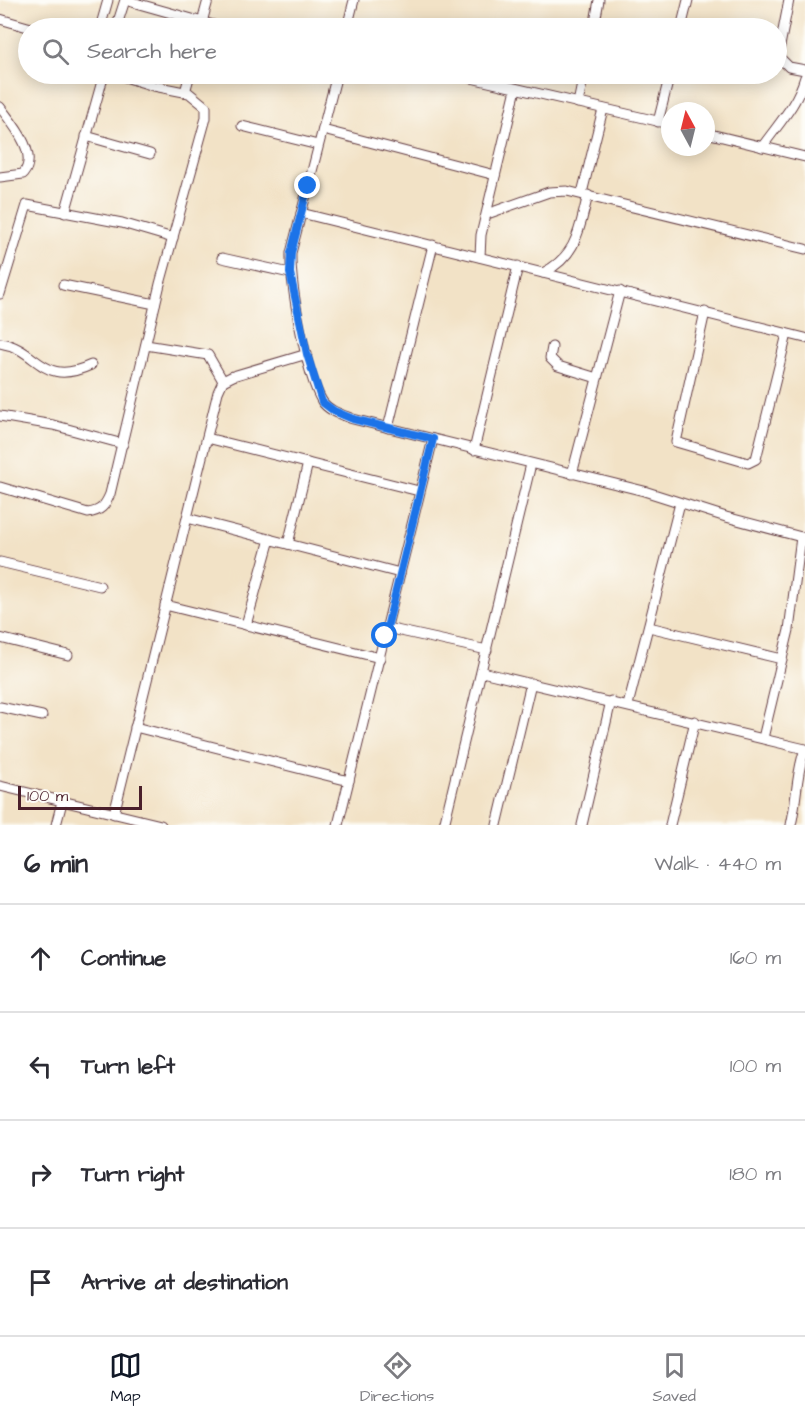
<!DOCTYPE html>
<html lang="en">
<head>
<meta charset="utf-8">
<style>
	body { margin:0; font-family:"Architects Daughter",sans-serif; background:#f2f2f3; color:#2b2b33 }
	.compass { position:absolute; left:661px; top:102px; width:54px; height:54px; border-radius:50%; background:#fff; box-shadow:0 3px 15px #0003; rotate:353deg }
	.scale { position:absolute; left:18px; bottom:15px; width:124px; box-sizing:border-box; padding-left:6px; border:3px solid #4a1f2b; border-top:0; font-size:16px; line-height:21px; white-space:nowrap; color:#4a1f2b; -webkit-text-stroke:4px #fdfcf7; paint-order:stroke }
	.stop { position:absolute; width:18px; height:18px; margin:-14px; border:4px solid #1a73e8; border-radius:50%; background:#fff }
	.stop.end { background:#1a73e8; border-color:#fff; box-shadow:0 2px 6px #0008 }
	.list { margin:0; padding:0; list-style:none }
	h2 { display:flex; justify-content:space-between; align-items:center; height:78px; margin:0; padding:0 24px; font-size:26px }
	h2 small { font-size:20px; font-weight:400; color:#7c7c81 }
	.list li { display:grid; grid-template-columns:39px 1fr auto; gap:18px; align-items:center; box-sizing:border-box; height:108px; padding:0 24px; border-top:2px solid #e1e1e2 }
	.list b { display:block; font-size:22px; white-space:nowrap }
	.list em { font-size:20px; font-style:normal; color:#7c7c81 }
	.icon { flex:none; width:33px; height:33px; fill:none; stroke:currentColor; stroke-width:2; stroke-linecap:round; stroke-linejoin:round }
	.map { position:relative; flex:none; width:805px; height:825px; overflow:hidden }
	.search { position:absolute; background:#fff; box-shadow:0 3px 15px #0003; left:18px; right:18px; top:18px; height:66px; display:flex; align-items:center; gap:15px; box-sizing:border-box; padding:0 21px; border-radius:33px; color:#7c7c81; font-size:22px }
	.sheet { height:510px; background:#fff }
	nav { display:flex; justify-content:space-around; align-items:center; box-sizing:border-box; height:84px; border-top:2px solid #e1e1e2; background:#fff; font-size:16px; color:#7c7c81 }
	nav a { display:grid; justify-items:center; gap:3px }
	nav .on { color:#111827 }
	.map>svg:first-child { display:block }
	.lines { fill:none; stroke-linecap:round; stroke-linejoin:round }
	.minor-casing { stroke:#633c42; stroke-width:11 }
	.minor { stroke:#fff; stroke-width:9 }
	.route { stroke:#1a73e8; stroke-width:8 }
</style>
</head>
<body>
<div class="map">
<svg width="805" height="825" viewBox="0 0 805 825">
	<rect width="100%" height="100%" fill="#fdfcf7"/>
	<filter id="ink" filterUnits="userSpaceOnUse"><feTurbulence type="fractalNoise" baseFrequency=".0167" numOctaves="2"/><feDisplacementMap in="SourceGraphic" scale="12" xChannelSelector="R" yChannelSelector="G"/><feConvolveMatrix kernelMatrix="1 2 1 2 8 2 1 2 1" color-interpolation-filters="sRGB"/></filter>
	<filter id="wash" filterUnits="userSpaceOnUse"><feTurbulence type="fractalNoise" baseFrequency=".008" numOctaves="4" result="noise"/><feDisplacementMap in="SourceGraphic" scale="24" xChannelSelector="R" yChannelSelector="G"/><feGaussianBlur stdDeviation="1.35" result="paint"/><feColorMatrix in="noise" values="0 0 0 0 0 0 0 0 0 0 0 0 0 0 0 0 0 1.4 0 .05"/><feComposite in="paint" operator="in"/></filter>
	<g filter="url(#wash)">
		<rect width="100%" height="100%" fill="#f2e2c6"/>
	</g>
	<g filter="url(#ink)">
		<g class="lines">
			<g class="minor-casing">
				<g id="minor">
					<path d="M789 0 778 56 789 67 805 70"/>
					<path d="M0 19 31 28"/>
					<path d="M201 26 208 0"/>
					<path d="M100 28 108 0"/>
					<path d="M116 28 125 0 224 28"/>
					<path d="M347 28 354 0"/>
					<path d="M594 28 599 0"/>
					<path d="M681 28 688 0"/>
					<path d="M337 74 291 253C290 283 306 375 322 401 328 411 343 415 353 419L644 491 726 517 805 538"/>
					<path d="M454 74 670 124"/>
					<path d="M185 92 190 74"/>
					<path d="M578 103 584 74"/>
					<path d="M0 107C11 122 40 154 23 174L0 177"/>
					<path d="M658 122 670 74"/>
					<path d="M242 126 318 145"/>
					<path d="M323 130 495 175"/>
					<path d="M706 133 805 157"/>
					<path d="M86 136 150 154"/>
					<path d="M762 147C779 123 797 105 805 77"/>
					<path d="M582 193 603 109"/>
					<path d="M65 213 104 74"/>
					<path d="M301 213 805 338"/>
					<path d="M487 214 549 192 567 191 805 249"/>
					<path d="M480 257 481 235 516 89"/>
					<path d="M222 258 290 273"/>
					<path d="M543 273C578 255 579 229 588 195"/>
					<path d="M63 285 155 304"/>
					<path d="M0 294 27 205 122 223 173 238"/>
					<path d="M705 312 676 442 748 463 756 459 787 334"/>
					<path d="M0 343C39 349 41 388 91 365"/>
					<path d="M146 345 208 355 223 381"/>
					<path d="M552 347 550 358 558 366 597 378"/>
					<path d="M0 416 53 425 123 444"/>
					<path d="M388 428 433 245"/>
					<path d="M207 438 419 491"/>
					<path d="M474 450 518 266"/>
					<path d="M572 474 620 291"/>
					<path d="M0 487 88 513C101 511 105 506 110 494L160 284 206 118V107L189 93 154 86 115 74"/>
					<path d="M187 518 400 573"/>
					<path d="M288 544 308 463"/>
					<path d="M0 562 100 586"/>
					<path d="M165 605 380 658"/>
					<path d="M246 625 270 539"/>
					<path d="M649 627 782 659"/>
					<path d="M387 628 487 650"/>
					<path d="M0 638 68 655"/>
					<path d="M482 672 805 749"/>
					<path d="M628 705 680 503"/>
					<path d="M0 707 42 716"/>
					<path d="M135 727 349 781"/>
					<path d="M763 738 789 630 801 537"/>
					<path d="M0 786 161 825"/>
					<path d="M114 814 218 392 223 381 233 376 307 354"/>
					<path d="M56 825 62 802"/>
					<path d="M338 825 433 439"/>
					<path d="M444 825 531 464"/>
					<path d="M497 825 531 683"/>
					<path d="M582 825 611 701"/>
					<path d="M670 825 695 721"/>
					<path d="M791 825C797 800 796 773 805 749"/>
				</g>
			</g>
			<use href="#minor" class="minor"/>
		</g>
	</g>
	<g class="lines" filter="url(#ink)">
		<path class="route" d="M308 186 291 253 290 273 307 354 322 402 334 411 353 419 433 439 385 636"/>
	</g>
</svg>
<svg class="compass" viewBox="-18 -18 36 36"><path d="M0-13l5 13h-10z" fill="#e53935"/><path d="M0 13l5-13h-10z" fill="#7c7c81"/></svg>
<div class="scale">100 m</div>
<div class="stop" style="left:385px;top:636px"></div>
<div class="stop end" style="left:308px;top:186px"></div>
<div class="search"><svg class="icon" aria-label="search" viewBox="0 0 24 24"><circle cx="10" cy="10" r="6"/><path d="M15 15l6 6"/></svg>Search here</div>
</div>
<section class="sheet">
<h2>6 min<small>Walk · 440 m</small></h2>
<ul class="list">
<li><svg class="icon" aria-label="ahead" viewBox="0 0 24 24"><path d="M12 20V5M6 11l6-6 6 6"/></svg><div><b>Continue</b></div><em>160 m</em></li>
<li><svg class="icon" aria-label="left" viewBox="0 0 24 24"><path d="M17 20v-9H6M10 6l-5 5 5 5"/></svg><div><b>Turn left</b></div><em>100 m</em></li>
<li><svg class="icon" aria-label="right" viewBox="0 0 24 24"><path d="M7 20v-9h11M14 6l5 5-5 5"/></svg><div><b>Turn right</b></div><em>180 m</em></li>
<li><svg class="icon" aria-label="arrive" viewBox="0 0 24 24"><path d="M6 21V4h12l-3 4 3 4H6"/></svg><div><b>Arrive at destination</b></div></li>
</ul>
</section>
<nav>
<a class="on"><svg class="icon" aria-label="map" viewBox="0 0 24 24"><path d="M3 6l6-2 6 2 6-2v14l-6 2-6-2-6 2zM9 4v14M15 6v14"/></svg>Map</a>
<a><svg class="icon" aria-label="directions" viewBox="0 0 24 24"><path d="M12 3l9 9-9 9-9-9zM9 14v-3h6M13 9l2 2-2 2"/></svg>Directions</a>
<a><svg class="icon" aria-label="saved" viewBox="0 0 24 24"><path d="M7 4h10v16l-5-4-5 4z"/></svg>Saved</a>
</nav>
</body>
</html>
